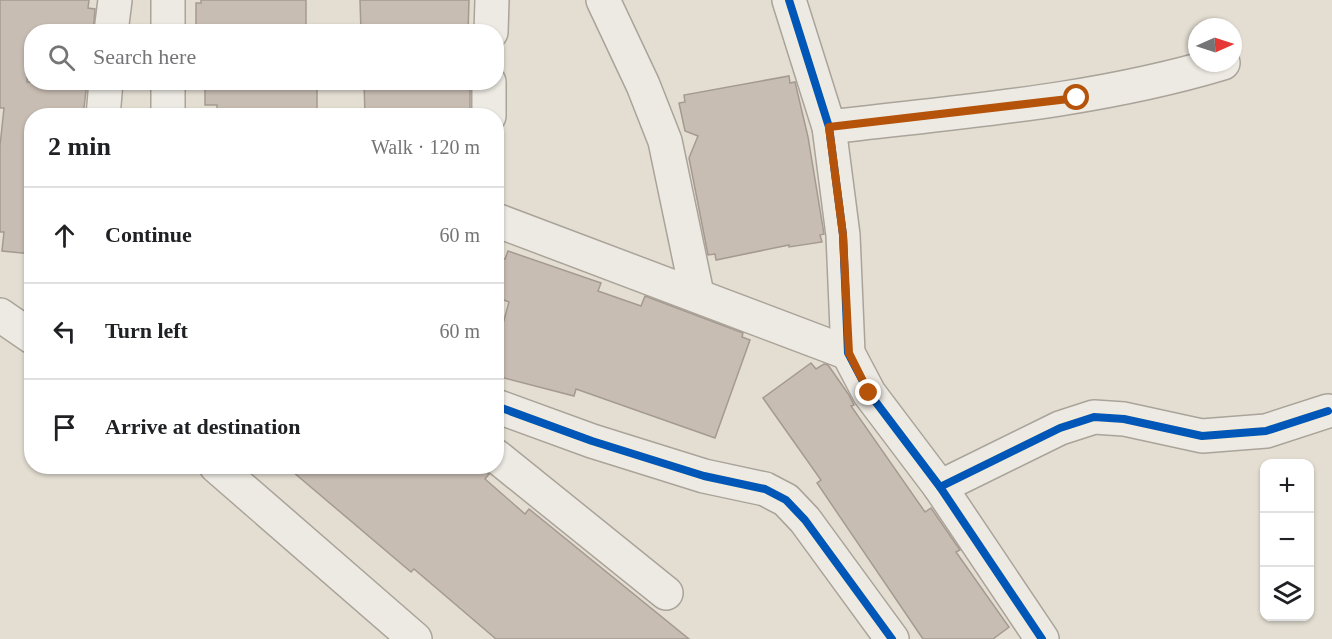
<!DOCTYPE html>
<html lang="en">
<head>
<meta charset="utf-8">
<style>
	body { margin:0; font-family:"Times New Roman",serif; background:#f2f2f2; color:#202124 }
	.controls { position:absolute; right:18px; bottom:18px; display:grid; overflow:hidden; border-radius:12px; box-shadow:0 2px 4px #0004 }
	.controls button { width:54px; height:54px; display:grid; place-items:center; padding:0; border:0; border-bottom:2px solid #e0e0e0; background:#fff; color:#202124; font:30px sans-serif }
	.compass { position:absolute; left:1188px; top:18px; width:54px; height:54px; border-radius:50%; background:#fff; box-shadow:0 2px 4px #0004; rotate:87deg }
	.stop { position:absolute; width:18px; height:18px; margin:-14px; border:4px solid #b45309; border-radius:50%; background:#fff }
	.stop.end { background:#b45309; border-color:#fff; box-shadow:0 2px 6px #0008 }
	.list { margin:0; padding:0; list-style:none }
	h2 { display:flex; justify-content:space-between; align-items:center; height:78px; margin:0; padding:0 24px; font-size:26px }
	h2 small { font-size:20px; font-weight:400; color:#757577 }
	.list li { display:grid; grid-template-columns:39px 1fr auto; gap:18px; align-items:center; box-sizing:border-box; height:96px; padding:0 24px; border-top:2px solid #e0e0e0 }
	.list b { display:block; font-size:22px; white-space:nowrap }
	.list em { font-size:20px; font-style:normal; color:#757577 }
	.icon { flex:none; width:33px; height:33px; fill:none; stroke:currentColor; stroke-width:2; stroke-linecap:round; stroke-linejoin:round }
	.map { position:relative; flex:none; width:1332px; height:639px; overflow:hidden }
	.search { position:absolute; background:#fff; box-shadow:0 2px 4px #0004; left:24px; top:24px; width:480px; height:66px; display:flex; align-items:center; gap:15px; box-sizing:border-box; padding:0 21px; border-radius:24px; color:#757577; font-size:22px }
	.panel { position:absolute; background:#fff; box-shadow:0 2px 4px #0004; left:24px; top:108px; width:480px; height:366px; border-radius:24px }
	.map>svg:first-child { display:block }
	.building { fill:#c8bdb3; stroke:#a59a91; stroke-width:1.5 }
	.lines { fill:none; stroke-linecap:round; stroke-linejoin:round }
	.street-casing { stroke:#aaa39a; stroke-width:36 }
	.street { stroke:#edeae3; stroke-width:33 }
	.cycleway-casing { stroke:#f3ebda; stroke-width:11 }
	.cycleway { stroke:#0057b8; stroke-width:8 }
	.route { stroke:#b45309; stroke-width:8 }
</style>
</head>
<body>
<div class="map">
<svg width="1332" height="639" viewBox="0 0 1332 639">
	<rect width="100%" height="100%" fill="#e4ded2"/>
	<g class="building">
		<path d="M0 0H89L88 8 95 9 93 32H31L27 82H87L83 116H32V254L2 251 4 232H0V146L4 108H0Z"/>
		<path d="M201 0H306V32L196 31V3H201Z"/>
		<path d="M360 0H469L468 32H361Z"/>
		<path d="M789 76 790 83 795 82 808 137 824 234 820 235 822 242 789 247V245L716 260 715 254 708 255 689 158 698 136 685 131 679 103 685 102 684 95Z"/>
		<path d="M205 82H317V116H276V111L217 112V105H205Z"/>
		<path d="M364 82H464V85H470V116H365Z"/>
		<path d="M508 251 601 283 598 291 641 306 645 296 743 333 742 337 750 340 715 438 576 389 574 396 496 376V349L509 302 496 297V256L505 259Z"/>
		<path d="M811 363 816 369 824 364 828 365 849 395 854 405 851 406 925 512 931 508 960 550 956 552 1009 627 993 639H923L817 483 821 480 763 398Z"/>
		<path d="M286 466H481L489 474 485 479 525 514 529 509 689 639H496L414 569 411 572Z"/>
	</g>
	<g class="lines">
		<g class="street-casing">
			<g id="street">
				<path d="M603 0 643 85 665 141 697 294"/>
				<path d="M789 0 829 127 843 235 848 353 869 393 940 487 1042 639"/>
				<path d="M111 32 115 0"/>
				<path d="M168 32V0"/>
				<path d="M491 32 492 0"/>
				<path d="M103 116 106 82"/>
				<path d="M168 116V82"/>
				<path d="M489 116V82"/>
				<path d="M829 127C963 111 1093 102 1223 63"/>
				<path d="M496 220 848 353"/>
				<path d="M0 315 32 337"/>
				<path d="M496 406 592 441 704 476 765 489 786 500 805 520 892 639"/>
				<path d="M496 456 666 593"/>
				<path d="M216 466 415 639"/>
				<path d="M940 487 1060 428 1094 417 1124 419 1202 436 1266 431 1328 411"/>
			</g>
		</g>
		<use href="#street" class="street"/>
		<g class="cycleway-casing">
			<g id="cycleway">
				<path d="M789 0 829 127 843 235 848 353 869 393 940 487 1042 639"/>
				<path d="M496 406 592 441 704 476 765 489 786 500 805 520 892 639"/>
				<path d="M940 487 1060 428 1094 417 1124 419 1202 436 1266 431 1328 411"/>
			</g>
		</g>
		<use href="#cycleway" class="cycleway"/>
	</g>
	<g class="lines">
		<path class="route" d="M869 393 849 353 843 235 829 127 1077 98"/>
	</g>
</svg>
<div class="controls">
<button>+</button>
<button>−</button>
<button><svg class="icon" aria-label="layers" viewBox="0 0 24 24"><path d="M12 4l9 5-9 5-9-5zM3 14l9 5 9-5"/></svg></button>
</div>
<svg class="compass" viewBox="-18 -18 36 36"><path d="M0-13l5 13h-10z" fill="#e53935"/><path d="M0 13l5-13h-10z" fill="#757577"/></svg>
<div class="stop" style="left:1077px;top:98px"></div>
<div class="stop end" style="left:869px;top:393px"></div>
<div class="search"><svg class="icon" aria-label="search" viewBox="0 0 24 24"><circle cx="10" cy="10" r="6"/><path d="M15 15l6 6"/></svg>Search here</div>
<section class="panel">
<h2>2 min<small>Walk · 120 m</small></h2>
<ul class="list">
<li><svg class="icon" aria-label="ahead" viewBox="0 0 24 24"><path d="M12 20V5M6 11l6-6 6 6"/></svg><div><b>Continue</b></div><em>60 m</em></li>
<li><svg class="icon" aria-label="left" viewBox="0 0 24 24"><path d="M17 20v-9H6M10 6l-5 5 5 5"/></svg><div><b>Turn left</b></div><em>60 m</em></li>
<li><svg class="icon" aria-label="arrive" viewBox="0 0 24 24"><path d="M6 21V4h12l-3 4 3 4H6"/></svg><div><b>Arrive at destination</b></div></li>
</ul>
</section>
</div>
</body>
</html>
